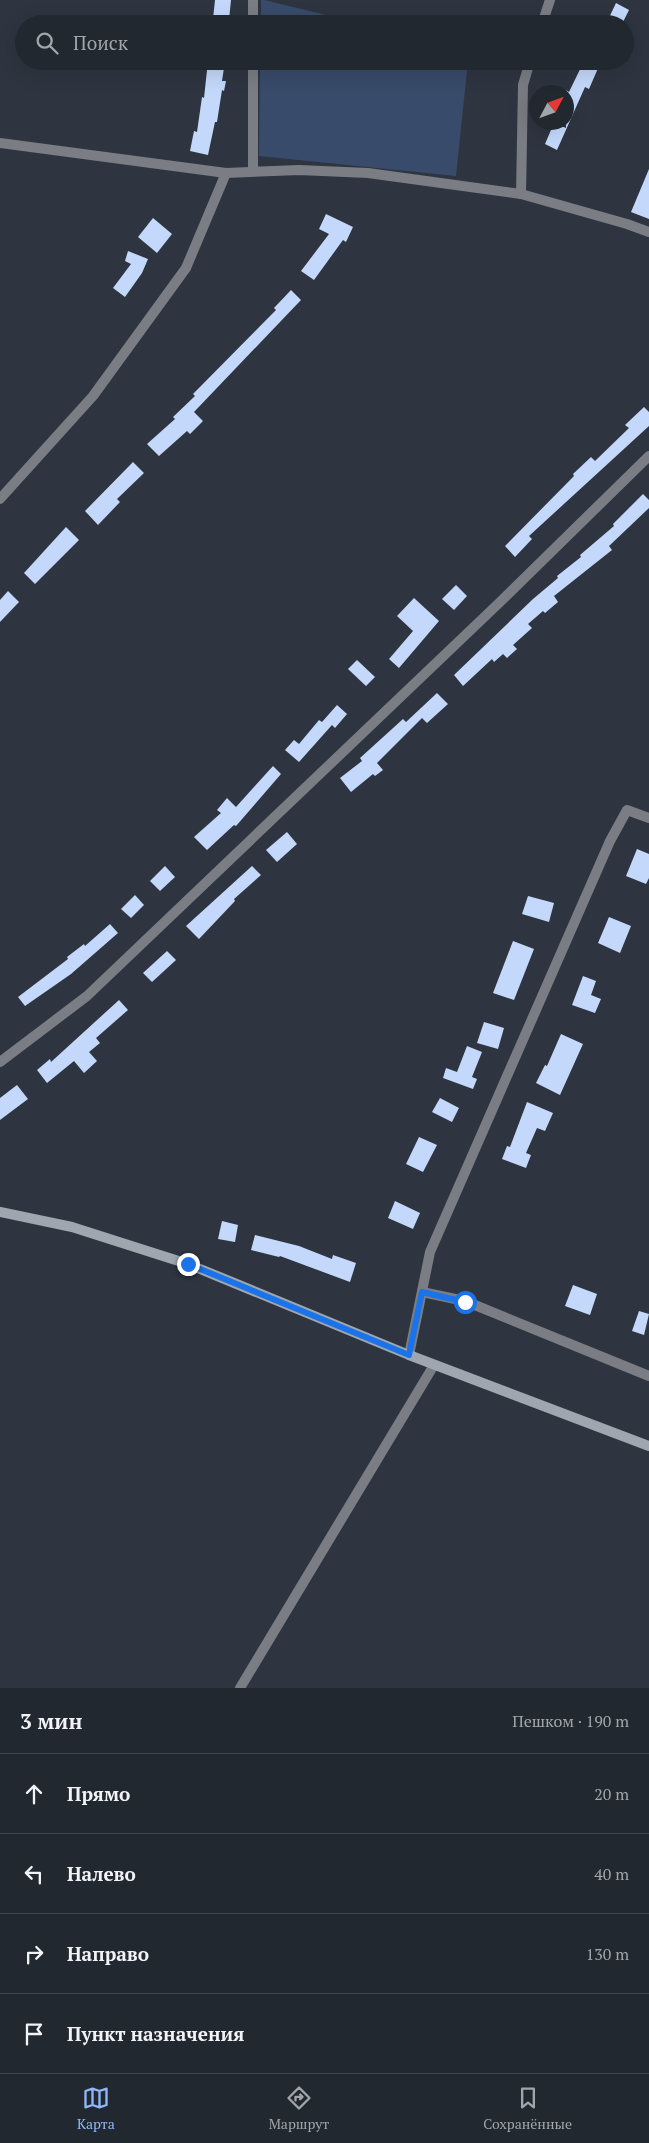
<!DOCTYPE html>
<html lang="ru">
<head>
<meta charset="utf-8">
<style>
	body { margin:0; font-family:"PT Serif",serif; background:#2a3038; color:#f1f3f6 }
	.compass { position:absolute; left:529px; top:85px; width:45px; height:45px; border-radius:50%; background:#222830; box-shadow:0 5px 20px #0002; rotate:49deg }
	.stop { position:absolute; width:15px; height:15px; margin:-11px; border:4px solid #1a73e8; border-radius:50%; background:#fff }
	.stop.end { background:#1a73e8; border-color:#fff; box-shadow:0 1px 5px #0008 }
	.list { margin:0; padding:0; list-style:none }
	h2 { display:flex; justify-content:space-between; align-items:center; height:65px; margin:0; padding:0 20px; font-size:21px }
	h2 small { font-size:16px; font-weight:400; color:#a2a6ab }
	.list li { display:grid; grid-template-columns:32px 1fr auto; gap:15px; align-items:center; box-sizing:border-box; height:80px; padding:0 20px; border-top:1px solid #3f444c }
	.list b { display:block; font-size:19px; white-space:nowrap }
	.list em { font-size:16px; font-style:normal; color:#a2a6ab }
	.icon { flex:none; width:28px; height:28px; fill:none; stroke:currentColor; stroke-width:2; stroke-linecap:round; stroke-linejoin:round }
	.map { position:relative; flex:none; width:649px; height:1688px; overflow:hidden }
	.search { position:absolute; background:#222830; box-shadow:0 5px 20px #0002; left:15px; right:15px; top:15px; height:55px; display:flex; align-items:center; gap:12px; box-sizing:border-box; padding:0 18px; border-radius:28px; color:#a2a6ab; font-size:19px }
	.sheet { height:385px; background:#222830 }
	nav { display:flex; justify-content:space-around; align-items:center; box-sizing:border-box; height:70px; border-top:1px solid #3f444c; background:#222830; font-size:14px; color:#a2a6ab }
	nav a { display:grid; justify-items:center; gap:2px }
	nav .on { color:#8fb8fd }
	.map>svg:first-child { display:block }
	.green { fill:#384b6a }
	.building { fill:#c3d8fb }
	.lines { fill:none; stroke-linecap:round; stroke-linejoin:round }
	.minor { stroke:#7a7d83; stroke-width:10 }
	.tertiary { stroke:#7a7d83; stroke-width:10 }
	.secondary { stroke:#a0a6b0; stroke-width:10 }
	.route { stroke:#1a73e8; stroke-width:6 }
</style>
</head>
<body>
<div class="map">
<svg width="649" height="1688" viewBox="0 0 649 1688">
	<rect width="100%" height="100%" fill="#2e3540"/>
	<g class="green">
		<path d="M261 0H264L363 24H261Z"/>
		<path d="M260 61H468L456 176 259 156Z"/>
	</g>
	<g class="building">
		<path d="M215 0H231L229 20 213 19Z"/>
		<path d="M616 3 629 10 622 24H606Z"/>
		<path d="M208 61H225L222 81H226L224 91 222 90 217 122H215L208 155 190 151 194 131 197 132 202 97 204 98Z"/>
		<path d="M584 61H590L599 66 589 89 585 87 557 150 545 144 554 123 566 128V90L569 92Z"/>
		<path d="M649 169V219L631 212Z"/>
		<path d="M326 214 353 227 346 242 343 240 314 280 301 271 329 234 319 229Z"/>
		<path d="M153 218 172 234 157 253 138 237Z"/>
		<path d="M128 251 148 259 142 273 125 297 113 288 131 264 125 261Z"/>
		<path d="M291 290 301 300 194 412 203 421 190 434 187 431 159 456 147 444 175 419 173 417 195 396 193 394 276 310 274 308Z"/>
		<path d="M644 407 649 412V426L529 536 532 539 515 557 505 546 574 476 573 474 591 457 595 461 629 428 625 425Z"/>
		<path d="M133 462 144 473 117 499 120 502 98 525 85 511Z"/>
		<path d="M643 494 649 500V508L609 546 612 550 554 596 558 602 545 613 543 611 528 624 532 628 513 645 517 649 507 658 503 654 494 662 492 659 463 686 454 675 533 599 558 578 557 576 581 557 580 555 614 526 613 524Z"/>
		<path d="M66 527 79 540 35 584 24 573Z"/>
		<path d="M456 585 467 596 454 610 442 599Z"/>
		<path d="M8 591 19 602 0 622V600Z"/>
		<path d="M414 598 439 621 399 668 389 659 413 631 397 616Z"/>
		<path d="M357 660 375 677 366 686 348 669Z"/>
		<path d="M437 693 448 704 427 723 422 718 377 763 383 770 375 776 373 774 351 792 340 778 362 761 360 758 403 719 406 722Z"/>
		<path d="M337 705 347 714 335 728 332 725 299 762 285 750 294 740 299 744 319 720 322 722Z"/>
		<path d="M273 766 281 774 236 826 234 825 207 850 194 837 221 813 217 810 227 798 236 807Z"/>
		<path d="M287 832 297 844 277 862 266 850Z"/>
		<path d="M637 849 649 854V878L646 884 626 876Z"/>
		<path d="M165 866 175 877 160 891 150 881Z"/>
		<path d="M252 866 261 875 234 899 235 901 199 939 186 926Z"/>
		<path d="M135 895 144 905 131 918 121 909Z"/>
		<path d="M528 896 554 903 549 922 522 914Z"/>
		<path d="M609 917 631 926 620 953 598 943Z"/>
		<path d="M110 924 118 933 71 974 25 1006 18 997 68 959 67 957 84 944 85 946Z"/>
		<path d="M513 941 534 949 514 1000 493 993Z"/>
		<path d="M167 951 176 960 152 982 143 973Z"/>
		<path d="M583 976 596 981 591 995 601 999 595 1013 572 1005Z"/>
		<path d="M119 1000 128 1010 96 1038 100 1043 89 1052 97 1061 84 1073 74 1061 47 1083 37 1070 50 1059 51 1062Z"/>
		<path d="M484 1022 504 1028 498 1049 477 1043Z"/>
		<path d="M561 1034 583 1044 560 1095 536 1083 545 1065 547 1066Z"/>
		<path d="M467 1046 482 1052 472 1077 477 1079 473 1089 443 1078 446 1068 457 1072Z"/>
		<path d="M17 1085 28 1099 0 1120V1098Z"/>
		<path d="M440 1098 459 1108 452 1122 432 1112Z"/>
		<path d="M527 1102 553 1113 545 1131 537 1128 526 1153 531 1155 526 1168 502 1159 507 1146 510 1147Z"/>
		<path d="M419 1137 437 1145 423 1172 406 1164Z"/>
		<path d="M395 1201 420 1213 413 1229 388 1218Z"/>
		<path d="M222 1221 238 1225 235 1242 218 1239Z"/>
		<path d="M255 1235 299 1246 332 1259 333 1255 356 1263 350 1282 280 1256 279 1257 251 1250Z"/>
		<path d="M573 1285 597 1294 590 1315 565 1306Z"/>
		<path d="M639 1311 649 1314 644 1335 632 1331Z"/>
	</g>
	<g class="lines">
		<g class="minor">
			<path d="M253 24V0"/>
			<path d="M542 24 550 0"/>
			<path d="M0 143 226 173 299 170 368 173 521 194 627 224 649 232"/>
			<path d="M253 171V61"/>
			<path d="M521 194 523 85 530 61"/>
			<path d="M0 499 93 396 186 268 226 173"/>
			<path d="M422 1292 465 1301 649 1376"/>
			<path d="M409 1355 430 1252 610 841 627 810 649 818"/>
			<path d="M240 1688 434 1365"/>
		</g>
		<path class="tertiary" d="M0 1062 87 996 499 603 649 456"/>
		<path class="secondary" d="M0 1212 72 1227 188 1264 409 1355 649 1446"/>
	</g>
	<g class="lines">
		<path class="route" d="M188 1264 409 1355 422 1292 465 1302"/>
	</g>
</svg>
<svg class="compass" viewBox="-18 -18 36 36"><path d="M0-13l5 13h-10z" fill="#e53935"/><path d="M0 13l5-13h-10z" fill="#a2a6ab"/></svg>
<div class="stop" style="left:465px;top:1302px"></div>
<div class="stop end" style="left:188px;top:1264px"></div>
<div class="search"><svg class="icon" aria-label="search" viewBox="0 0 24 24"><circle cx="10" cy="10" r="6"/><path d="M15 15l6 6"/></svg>Поиск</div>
</div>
<section class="sheet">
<h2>3 мин<small>Пешком · 190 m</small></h2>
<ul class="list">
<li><svg class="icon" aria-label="ahead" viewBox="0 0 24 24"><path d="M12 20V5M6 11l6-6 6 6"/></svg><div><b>Прямо</b></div><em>20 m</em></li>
<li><svg class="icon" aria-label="left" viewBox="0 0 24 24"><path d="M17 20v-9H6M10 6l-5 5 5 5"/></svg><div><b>Налево</b></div><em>40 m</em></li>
<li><svg class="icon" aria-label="right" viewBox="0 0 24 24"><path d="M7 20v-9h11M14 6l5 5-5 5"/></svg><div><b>Направо</b></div><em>130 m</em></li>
<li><svg class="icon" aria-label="arrive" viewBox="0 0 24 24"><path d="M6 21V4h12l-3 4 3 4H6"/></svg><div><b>Пункт назначения</b></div></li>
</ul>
</section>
<nav>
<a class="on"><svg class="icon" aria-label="map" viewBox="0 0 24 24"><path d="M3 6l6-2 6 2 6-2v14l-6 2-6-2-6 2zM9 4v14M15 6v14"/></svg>Карта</a>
<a><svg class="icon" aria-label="directions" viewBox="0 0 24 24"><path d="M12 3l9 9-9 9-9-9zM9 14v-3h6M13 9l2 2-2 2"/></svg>Маршрут</a>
<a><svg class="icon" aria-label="saved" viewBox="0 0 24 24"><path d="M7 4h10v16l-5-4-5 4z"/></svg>Сохранённые</a>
</nav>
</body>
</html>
